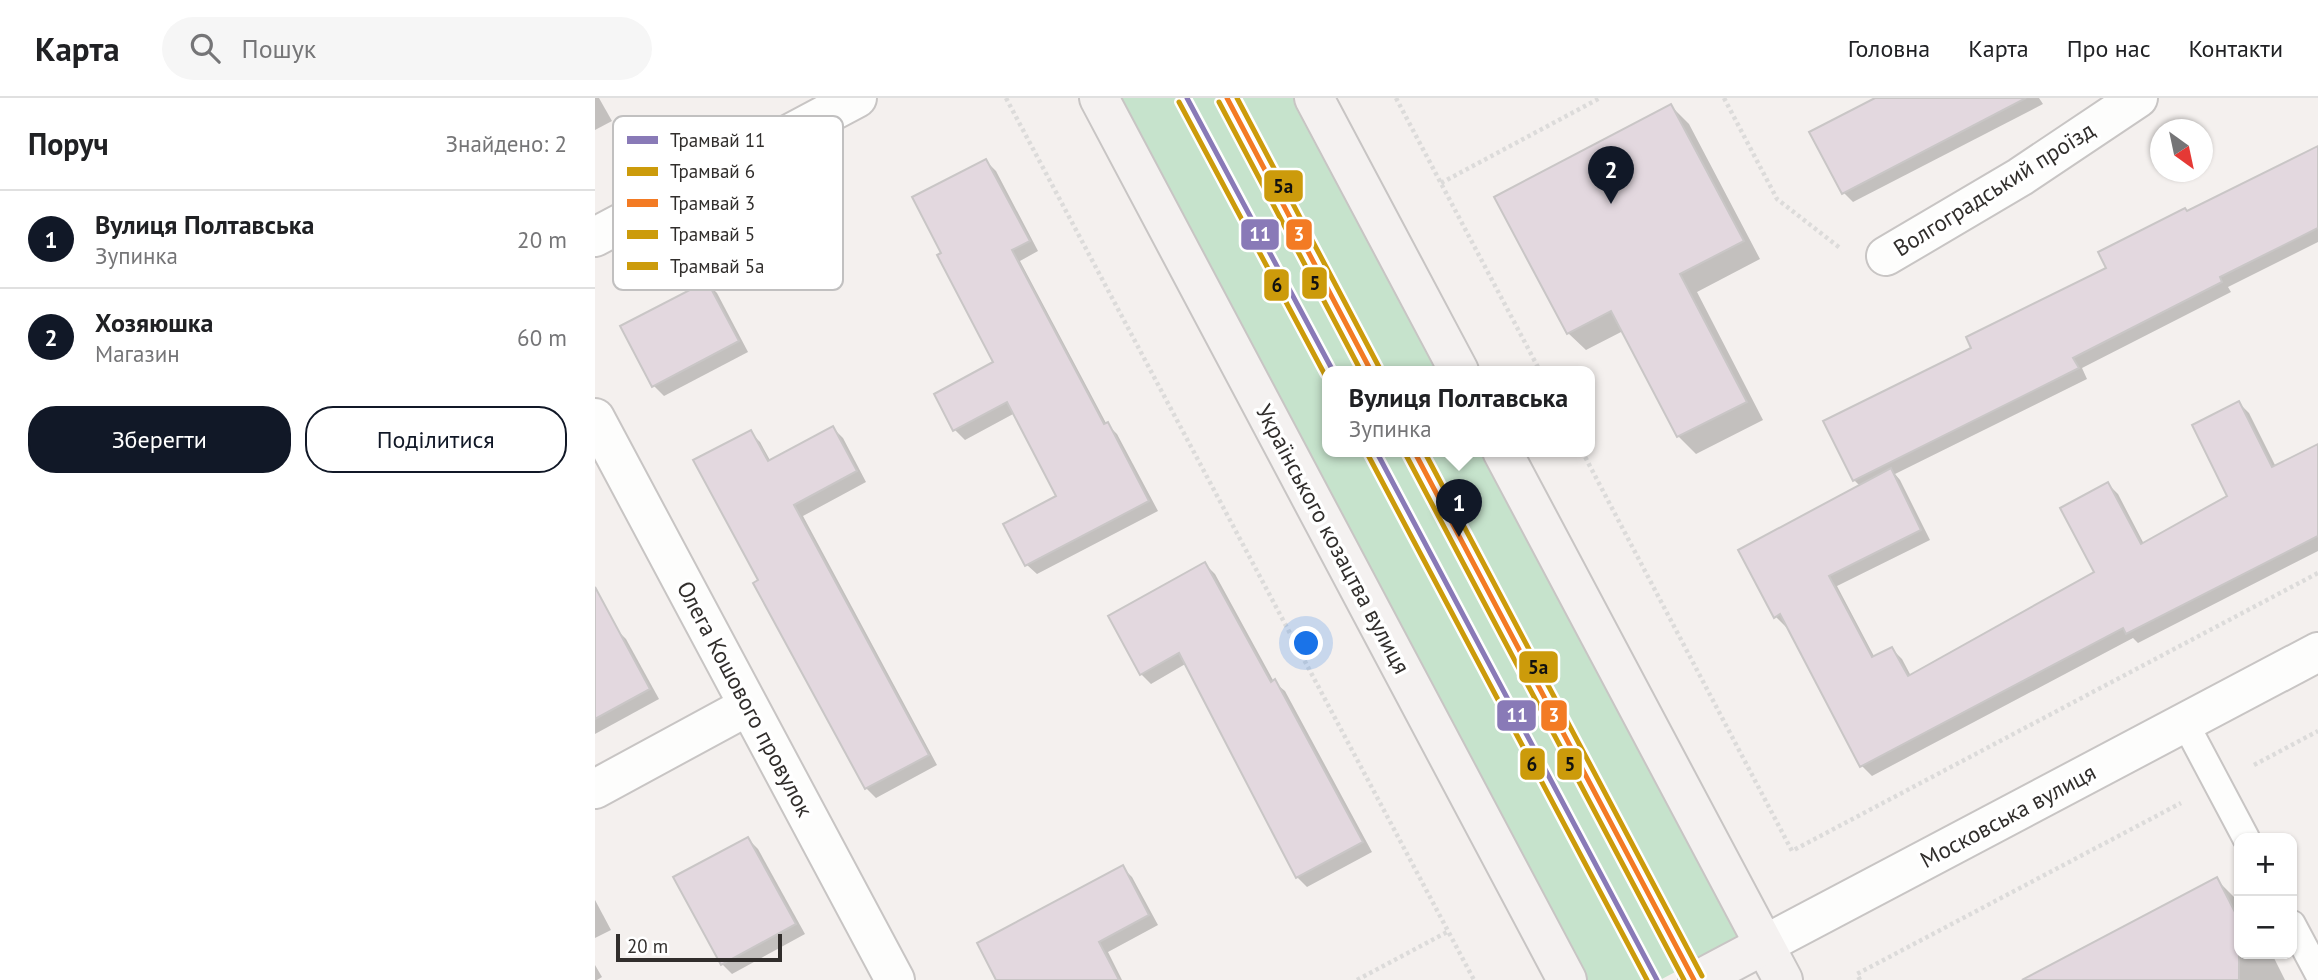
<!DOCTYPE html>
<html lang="uk">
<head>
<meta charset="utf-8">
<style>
	body { margin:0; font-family:"PT Sans",sans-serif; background:#f6f6f6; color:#202124 }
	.controls { position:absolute; right:21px; bottom:21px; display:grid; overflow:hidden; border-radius:14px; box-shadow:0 2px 5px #0004 }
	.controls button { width:63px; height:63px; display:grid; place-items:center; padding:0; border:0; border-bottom:2px solid #e0e0e0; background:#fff; color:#202124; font:35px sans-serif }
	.compass { position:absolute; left:1555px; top:21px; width:63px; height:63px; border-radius:50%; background:#fff; box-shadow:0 2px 5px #0004; rotate:147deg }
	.scale { position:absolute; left:21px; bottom:18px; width:166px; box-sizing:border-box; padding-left:7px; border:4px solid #312e2c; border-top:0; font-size:19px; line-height:24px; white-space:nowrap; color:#312e2c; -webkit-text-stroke:5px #fff; paint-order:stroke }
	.you { position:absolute; left:712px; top:546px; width:24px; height:24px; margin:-18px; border:5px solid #fff; border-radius:50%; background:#1a73e8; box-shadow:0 0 0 10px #1a73e833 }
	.badge { display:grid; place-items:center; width:46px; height:46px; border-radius:50%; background:#111827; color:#fff; font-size:23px; font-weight:700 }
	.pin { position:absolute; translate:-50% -58px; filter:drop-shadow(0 2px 4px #0008) }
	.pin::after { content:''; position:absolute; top:37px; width:24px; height:21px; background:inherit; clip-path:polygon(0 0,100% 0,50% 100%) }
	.popup { position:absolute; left:727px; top:268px; width:273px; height:91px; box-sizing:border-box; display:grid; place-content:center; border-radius:14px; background:#fff; filter:drop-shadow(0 2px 5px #0005); font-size:23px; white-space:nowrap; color:#757577 }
	.popup b { font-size:26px; color:#202124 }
	.popup::after { content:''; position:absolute; left:50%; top:100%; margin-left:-14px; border:14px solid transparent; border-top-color:#fff }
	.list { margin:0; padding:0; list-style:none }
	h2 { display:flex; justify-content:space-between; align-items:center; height:91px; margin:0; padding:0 28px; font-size:30px }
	h2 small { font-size:23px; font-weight:400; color:#757577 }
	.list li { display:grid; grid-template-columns:46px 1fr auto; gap:21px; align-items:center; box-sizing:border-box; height:98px; padding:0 28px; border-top:2px solid #e0e0e0 }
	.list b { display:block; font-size:26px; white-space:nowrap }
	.list p { margin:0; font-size:23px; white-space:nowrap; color:#757577 }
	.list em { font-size:23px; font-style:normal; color:#757577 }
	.actions { display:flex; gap:14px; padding:21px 28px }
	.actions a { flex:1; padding:16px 0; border:2px solid #111827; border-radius:28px; text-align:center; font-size:24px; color:#111827 }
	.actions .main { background:#111827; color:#fff }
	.icon { flex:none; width:38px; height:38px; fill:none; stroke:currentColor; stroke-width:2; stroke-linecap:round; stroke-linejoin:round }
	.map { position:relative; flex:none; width:1723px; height:882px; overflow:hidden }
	header { display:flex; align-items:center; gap:42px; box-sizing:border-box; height:98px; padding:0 35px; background:#fff; border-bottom:2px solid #e0e0e0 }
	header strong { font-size:33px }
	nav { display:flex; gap:38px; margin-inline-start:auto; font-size:24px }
	.search { width:490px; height:63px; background:#f6f6f6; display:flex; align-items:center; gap:18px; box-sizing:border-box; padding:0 24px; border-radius:38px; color:#757577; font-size:26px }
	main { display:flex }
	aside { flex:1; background:#fff }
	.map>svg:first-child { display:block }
	.green { fill:#c6e3cc }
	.shadow { fill:#0003 }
	.building { fill:#e3d8df; stroke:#c9c6c6; stroke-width:2 }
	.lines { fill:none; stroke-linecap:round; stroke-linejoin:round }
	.lane-casing { stroke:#c8c5c4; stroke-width:30 }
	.street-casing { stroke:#c8c5c4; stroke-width:42 }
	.secondary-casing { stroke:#c8c5c4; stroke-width:42 }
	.path { stroke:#dcdbda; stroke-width:4.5; stroke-dasharray:3.5 3.5; stroke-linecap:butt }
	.lane { stroke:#fdfdfc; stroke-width:26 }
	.street { stroke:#fdfdfc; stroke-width:38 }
	.secondary { stroke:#f4f1f0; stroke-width:38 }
	.tram-1-casing { stroke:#fff; stroke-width:10 }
	.tram-2-casing { stroke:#fff; stroke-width:10 }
	.tram-3-casing { stroke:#fff; stroke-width:10 }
	.tram-4-casing { stroke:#fff; stroke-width:10 }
	.tram-5-casing { stroke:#fff; stroke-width:10 }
	.tram-1 { stroke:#897ab7; stroke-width:5 }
	.tram-2 { stroke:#cc9b0b; stroke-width:5 }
	.tram-3 { stroke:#f37b24; stroke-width:5 }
	.tram-4 { stroke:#cc9b0b; stroke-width:5 }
	.tram-5 { stroke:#cc9b0b; stroke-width:5 }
	.labels { text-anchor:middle; stroke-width:7; stroke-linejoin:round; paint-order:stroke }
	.street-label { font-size:23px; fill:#312e2c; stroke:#fff }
	.key { fill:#fff; stroke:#c1c0c0; stroke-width:2 }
	.key-label { font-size:19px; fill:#312e2c }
	.line-badge { stroke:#fff; stroke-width:2.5 }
	.badge-label { font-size:19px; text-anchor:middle; font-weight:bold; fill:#fff }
	.pale-badge-label { font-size:19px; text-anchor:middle; font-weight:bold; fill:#111 }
</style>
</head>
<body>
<header>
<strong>Карта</strong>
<div class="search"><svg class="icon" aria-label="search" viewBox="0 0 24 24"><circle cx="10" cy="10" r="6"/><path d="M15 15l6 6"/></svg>Пошук</div>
<nav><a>Головна</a><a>Карта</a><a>Про нас</a><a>Контакти</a></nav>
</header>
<main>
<aside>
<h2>Поруч<small>Знайдено: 2</small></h2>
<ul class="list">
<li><span class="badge">1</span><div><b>Вулиця Полтавська</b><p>Зупинка</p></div><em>20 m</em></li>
<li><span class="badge">2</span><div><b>Хозяюшка</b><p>Магазин</p></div><em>60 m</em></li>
</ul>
<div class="actions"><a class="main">Зберегти</a><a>Поділитися</a></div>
</aside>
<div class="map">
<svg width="1723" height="882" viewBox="0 0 1723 882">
	<rect width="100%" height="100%" fill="#f4f0ee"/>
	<path class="green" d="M525 0H700L845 273H733V353H887L1146 839 1065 882H993Z"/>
	<g class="shadow">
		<path d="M0 0H4L17 23 0 32Z"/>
		<path d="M1284 0H1444L1448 6 1258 104 1248 94Z"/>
		<path d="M1076 8 1094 26 1165 161 1102 194 1168 322 1101 356 1083 338 1028 233 991 252 973 235Z"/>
		<path d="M1723 57V144L1633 189 1636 194 1487 270 1492 281 1300 376 1305 382 1335 442 1242 488 1280 560 1297 551 1307 561 1316 578 1501 475 1513 386 1523 396 1549 446 1634 398 1644 305 1654 315 1681 369 1723 348V453L1543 545 1538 540 1277 678 1267 668 1193 527 1191 529 1181 519 1265 388 1259 382 1379 251 1514 171 1593 115Z"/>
		<path d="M391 63 401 73 443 153 425 163 511 325 522 336 563 413 442 476 432 467 464 399 420 315 370 342 360 332 401 265 349 156Z"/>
		<path d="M112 185 122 195 153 254 69 298 59 288Z"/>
		<path d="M238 330 248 340 271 384 208 418 342 667 281 700 271 690 166 483 155 334 165 344 176 364Z"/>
		<path d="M610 466 620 476 679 584 690 593 777 754 712 789 702 779 592 565 556 586 546 576Z"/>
		<path d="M21 531 31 541 64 601 0 636V542Z"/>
		<path d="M153 741 163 751 210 836 137 876 127 866 81 779Z"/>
		<path d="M527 769 537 779 563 827 513 854 527 882H403Z"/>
		<path d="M1621 781 1644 804V856H1677L1690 882H1431Z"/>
		<path d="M0 802 16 832 0 840Z"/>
		<path d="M0 867 7 879 2 882H0Z"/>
	</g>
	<g class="building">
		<path d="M1280 0H1431L1247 96 1214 34Z"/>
		<path d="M1076 6 1149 143 1085 176 1152 304 1082 339 1016 213 972 236 899 99Z"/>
		<path d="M1723 48V130L1625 179 1627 184 1478 260 1484 270 1258 383 1228 323 1376 250 1371 239 1511 170 1503 154 1590 110 1592 113Z"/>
		<path d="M391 61 435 143 417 152 509 326 513 324 554 403 430 468 408 426 461 398 412 304 358 333 339 296 398 264 342 157 346 155 317 99Z"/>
		<path d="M112 183 144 243 57 289 25 228Z"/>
		<path d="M1644 303 1677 369 1723 346V438L1531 536 1528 530 1265 669 1185 516 1179 520 1143 452 1296 370 1326 432 1234 478 1277 559 1297 549 1313 578 1499 474 1465 410 1513 384 1546 446 1632 398 1597 327Z"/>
		<path d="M238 328 262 373 199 407 334 657 270 691 158 485 163 482 98 362 156 332 173 363Z"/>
		<path d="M610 464 676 584 680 581 768 744 701 780 584 555 545 577 513 518Z"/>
		<path d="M0 489 55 591 0 621Z"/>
		<path d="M153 739 201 826 126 867 78 779Z"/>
		<path d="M528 767 554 817 504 844 524 882H401L382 845Z"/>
		<path d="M1622 779 1644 822V882H1427Z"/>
	</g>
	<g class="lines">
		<g class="lane-casing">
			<g id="lane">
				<path d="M1590 625 1651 740"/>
				<path d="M1697 826 1723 875"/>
			</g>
		</g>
		<g class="street-casing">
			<g id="street">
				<path d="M0 139 262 0"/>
				<path d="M1291 158 1425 79 1543 0"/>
				<path d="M0 320 300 882"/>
				<path d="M0 691 153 608"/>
				<path d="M1169 847 1723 554"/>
			</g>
		</g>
		<g class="secondary-casing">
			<g id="secondary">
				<path d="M504 0 972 882"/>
				<path d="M719 0 864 273"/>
				<path d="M907 353 1188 882"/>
				<path d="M1103 882 1169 847"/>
			</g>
		</g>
		<g class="path">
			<path d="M411 0 879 882"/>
			<path d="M801 0 945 273"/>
			<path d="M1129 0 1182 101 1245 150"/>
			<path d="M846 85 1005 0"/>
			<path d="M987 353 1197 753 1723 475"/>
			<path d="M1659 667 1723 633"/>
			<path d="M762 882 854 833"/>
			<path d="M1265 882 1262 876 1586 705"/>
		</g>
		<use href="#lane" class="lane"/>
		<use href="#street" class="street"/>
		<use href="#secondary" class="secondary"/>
		<g class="tram-1-casing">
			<g id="tram-1">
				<path d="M592 0 738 273"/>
				<path d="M781 353 1062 882"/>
			</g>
		</g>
		<g class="tram-2-casing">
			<g id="tram-2">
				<path d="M584 4 730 277"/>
				<path d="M773 357 1052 882"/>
			</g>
		</g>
		<g class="tram-3-casing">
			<g id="tram-3">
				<path d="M632 0 776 273"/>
				<path d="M819 353 1099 882"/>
			</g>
		</g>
		<g class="tram-4-casing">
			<g id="tram-4">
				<path d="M624 4 766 273"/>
				<path d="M811 357 1089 882"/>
			</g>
		</g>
		<g class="tram-5-casing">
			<g id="tram-5">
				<path d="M642 0 784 269"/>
				<path d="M829 353 1107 878"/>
			</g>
		</g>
		<use href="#tram-1" class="tram-1"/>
		<use href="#tram-2" class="tram-2"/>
		<use href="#tram-3" class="tram-3"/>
		<use href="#tram-4" class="tram-4"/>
		<use href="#tram-5" class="tram-5"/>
	</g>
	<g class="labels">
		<g class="street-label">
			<text transform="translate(1399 91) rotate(-32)" y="8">Волгоградський проїзд</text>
			<text transform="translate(738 441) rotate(62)" y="8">Українського козацтва вулиця</text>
			<text transform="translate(150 601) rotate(62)" y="8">Олега Кошового провулок</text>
			<text transform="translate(1413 718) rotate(-28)" y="8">Московська вулиця</text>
		</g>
	</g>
	<rect x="18" y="18" width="230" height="174" rx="10" class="key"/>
	<rect x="32" y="38" width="31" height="8" fill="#897ab7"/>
	<rect x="32" y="69" width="31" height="9" fill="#cc9b0b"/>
	<rect x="32" y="101" width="31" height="8" fill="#f37b24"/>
	<rect x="32" y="132" width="31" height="9" fill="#cc9b0b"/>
	<rect x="32" y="164" width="31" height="8" fill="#cc9b0b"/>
	<g class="key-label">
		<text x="75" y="49">Трамвай 11</text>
		<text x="75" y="80">Трамвай 6</text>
		<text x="75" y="112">Трамвай 3</text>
		<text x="75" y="143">Трамвай 5</text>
		<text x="75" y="175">Трамвай 5а</text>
	</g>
	<g class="line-badge">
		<rect x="668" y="71" width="41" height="34" rx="7" fill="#cc9b0b"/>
		<rect x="645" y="120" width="40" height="33" rx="7" fill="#897ab7"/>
		<rect x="690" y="120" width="28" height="33" rx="7" fill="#f37b24"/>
		<rect x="706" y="168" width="27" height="34" rx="7" fill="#cc9b0b"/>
		<rect x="668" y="170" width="27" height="34" rx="7" fill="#cc9b0b"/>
		<rect x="923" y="552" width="41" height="34" rx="7" fill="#cc9b0b"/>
		<rect x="901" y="601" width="41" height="33" rx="7" fill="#897ab7"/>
		<rect x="945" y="601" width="28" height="33" rx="7" fill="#f37b24"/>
		<rect x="924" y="649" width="27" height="34" rx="7" fill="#cc9b0b"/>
		<rect x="961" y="649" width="27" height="34" rx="7" fill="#cc9b0b"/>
	</g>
	<g class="badge-label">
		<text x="665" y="143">11</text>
		<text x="704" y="143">3</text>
		<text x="922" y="624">11</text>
		<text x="959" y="624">3</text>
	</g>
	<g class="pale-badge-label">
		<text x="688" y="95">5а</text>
		<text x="720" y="192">5</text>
		<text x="682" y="194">6</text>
		<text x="943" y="576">5а</text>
		<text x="937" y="673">6</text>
		<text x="975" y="673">5</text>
	</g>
</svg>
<div class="controls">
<button>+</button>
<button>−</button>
</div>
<svg class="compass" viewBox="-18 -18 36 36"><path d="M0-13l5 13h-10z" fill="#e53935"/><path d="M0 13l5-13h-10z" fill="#757577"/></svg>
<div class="scale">20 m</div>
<div class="you"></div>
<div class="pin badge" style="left:864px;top:439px">1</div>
<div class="popup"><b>Вулиця Полтавська</b>Зупинка</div>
<div class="pin badge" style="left:1016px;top:106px">2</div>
</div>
</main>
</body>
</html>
